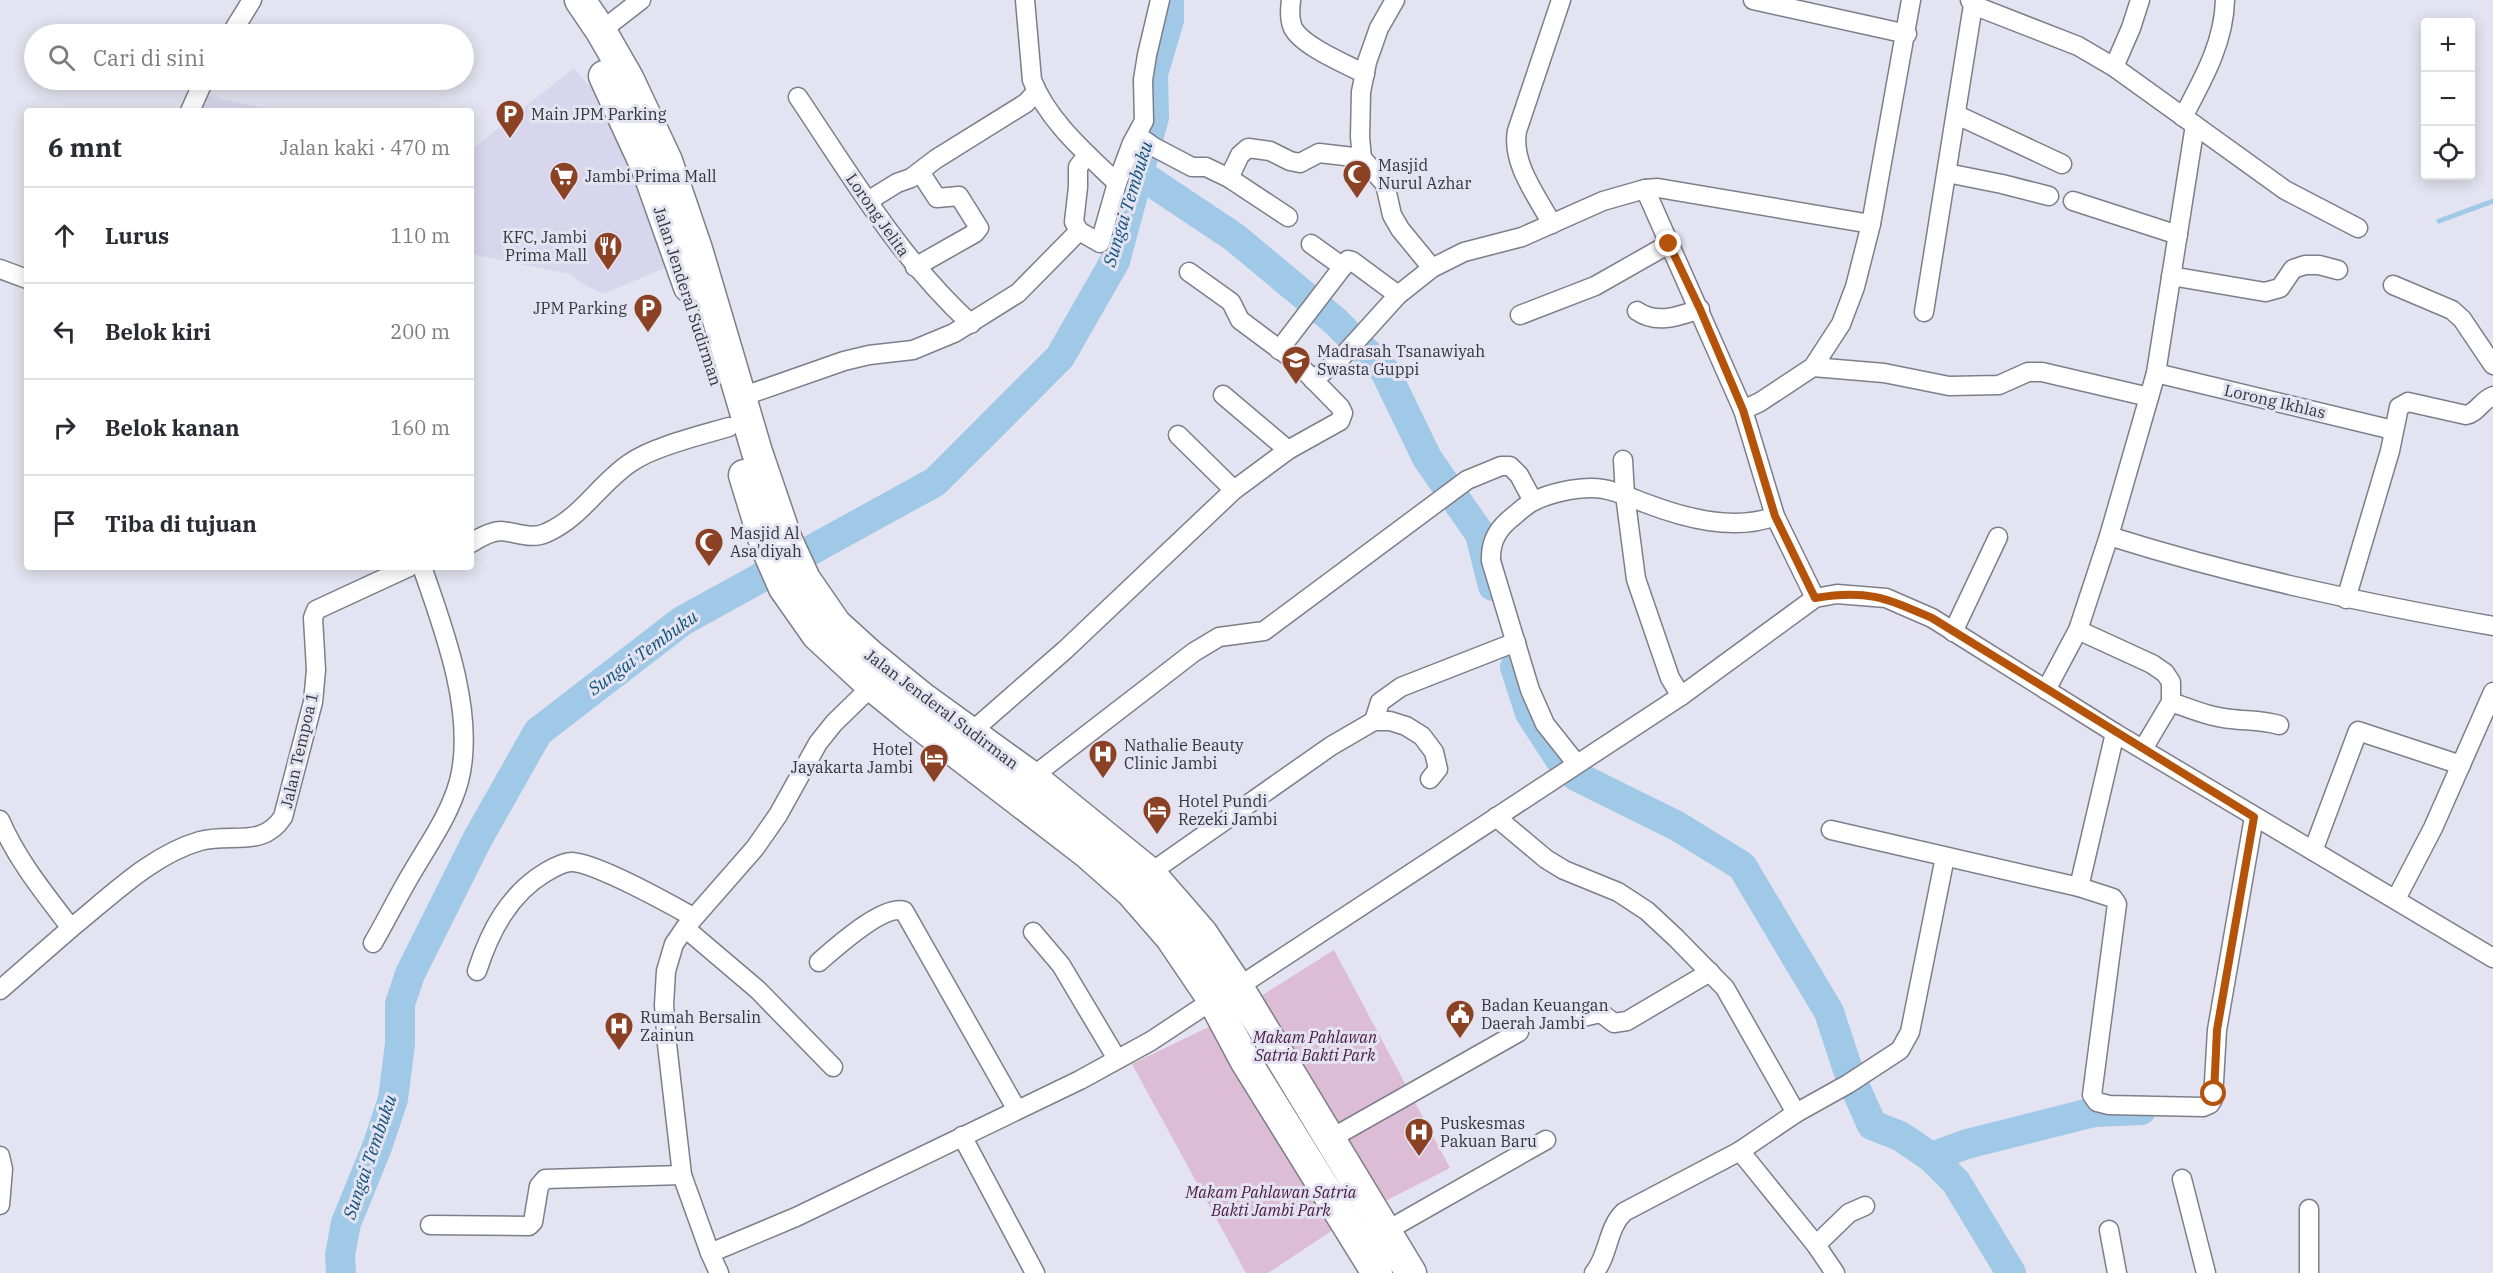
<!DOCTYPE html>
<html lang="id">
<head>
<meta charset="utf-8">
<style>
	body { margin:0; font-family:"IBM Plex Serif",serif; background:#f2f2f3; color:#2b2b33 }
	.controls { position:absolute; right:18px; top:18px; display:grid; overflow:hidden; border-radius:6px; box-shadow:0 3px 15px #0003 }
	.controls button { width:54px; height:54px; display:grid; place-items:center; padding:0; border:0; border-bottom:2px solid #e1e1e2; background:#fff; color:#2b2b33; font:30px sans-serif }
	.stop { position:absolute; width:18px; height:18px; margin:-14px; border:4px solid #b45309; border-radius:50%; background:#fff }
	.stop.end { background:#b45309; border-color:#fff; box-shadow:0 2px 6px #0008 }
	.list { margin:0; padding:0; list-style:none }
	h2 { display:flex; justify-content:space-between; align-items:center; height:78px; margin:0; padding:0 24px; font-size:26px }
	h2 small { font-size:20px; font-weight:400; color:#7c7c81 }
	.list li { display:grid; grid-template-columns:39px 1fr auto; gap:18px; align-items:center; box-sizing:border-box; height:96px; padding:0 24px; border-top:2px solid #e1e1e2 }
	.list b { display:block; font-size:22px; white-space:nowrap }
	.list em { font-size:20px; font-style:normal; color:#7c7c81 }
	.icon { flex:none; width:33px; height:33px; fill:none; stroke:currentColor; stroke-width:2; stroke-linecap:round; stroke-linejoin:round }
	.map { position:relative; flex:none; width:2493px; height:1273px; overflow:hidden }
	.search { position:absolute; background:#fff; box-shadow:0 3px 15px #0003; left:24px; top:24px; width:450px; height:66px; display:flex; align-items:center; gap:15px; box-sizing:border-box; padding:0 21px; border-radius:33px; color:#7c7c81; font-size:22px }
	.panel { position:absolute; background:#fff; box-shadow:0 3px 15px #0003; left:24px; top:108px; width:450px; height:462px; border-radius:6px }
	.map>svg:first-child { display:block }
	.built { fill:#d7d6ec }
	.green { fill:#ddbcd6 }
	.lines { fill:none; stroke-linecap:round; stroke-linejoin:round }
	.stream { stroke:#a0c9e7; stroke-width:5 }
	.river { stroke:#a0c9e7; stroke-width:30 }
	.minor-casing { stroke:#7e7e8a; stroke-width:21 }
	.trunk-casing { stroke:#7e7e8a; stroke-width:33 }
	.minor { stroke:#fff; stroke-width:18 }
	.trunk { stroke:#fff; stroke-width:30 }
	.route { stroke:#b45309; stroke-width:8 }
	.labels { text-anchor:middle; stroke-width:6; stroke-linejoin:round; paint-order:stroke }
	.poi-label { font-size:16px; fill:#35343a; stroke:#e4e3f1; text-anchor:start }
	.street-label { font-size:16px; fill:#35343a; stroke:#e4e3f1 }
	.park-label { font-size:16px; font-style:italic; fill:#491a43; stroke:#e4e3f1 }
	.water-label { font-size:18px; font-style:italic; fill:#0f537a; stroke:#e4e3f1 }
</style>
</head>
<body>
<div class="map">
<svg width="2493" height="1273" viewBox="0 0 2493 1273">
	<rect width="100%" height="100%" fill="#e4e3f1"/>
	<g class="built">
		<path d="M574 68 590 87 603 78 679 262 603 294 580 282 571 274 471 254V150Z"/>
		<path d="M207 96 230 101 278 111H200Z"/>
	</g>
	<path class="green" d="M1334 950 1450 1168 1348 1220 1268 1273H1246L1132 1064 1223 1020Z"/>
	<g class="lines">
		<path class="stream" d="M2439 221 2493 201"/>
		<g class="river">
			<path d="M1138 173 1234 237 1335 321 1385 371 1427 458 1480 534 1493 586"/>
			<path d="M1515 667 1530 713 1559 758"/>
			<path d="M1576 776 1677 826 1742 866 1829 1012 1850 1076 1872 1125 1900 1136 1931 1157 1956 1182 2011 1273"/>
			<path d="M1931 1157 1967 1144 2094 1112 2141 1110"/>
			<path d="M341 1273 340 1255 346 1223 377 1147 393 1099 400 1044V1004L410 974 478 838 538 732 682 621 935 482 1060 357 1115 261 1154 117 1153 74 1169 20V0"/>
		</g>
		<g class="minor-casing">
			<g id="minor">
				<path d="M1025 0 1032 80C1048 121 1086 153 1117 183L1100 243 1079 231 1074 222 1078 187V167L1087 155"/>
				<path d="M1291 0C1290 9 1289 19 1293 28 1302 46 1346 64 1365 74"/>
				<path d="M1395 0 1379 28 1367 62 1361 92 1360 137 1362 158 1385 184 1392 215 1400 229 1432 268"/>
				<path d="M1753 0 1907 34"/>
				<path d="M1970 0 1973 5 2078 46 2114 67 2285 190 2358 228"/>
				<path d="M601 31 641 0"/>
				<path d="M231 34 252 0"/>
				<path d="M2114 67 2131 28 2140 0"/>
				<path d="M798 97C851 176 900 259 971 324"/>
				<path d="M190 111 204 80"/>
				<path d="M1957 115 2062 164"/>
				<path d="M2183 117C2203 79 2224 43 2225 0"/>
				<path d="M1137 135 1154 147 1192 167H1206L1229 178 1288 217"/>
				<path d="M1947 173 2002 184 2049 196"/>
				<path d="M1229 178 1240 155 1248 148 1270 151 1290 161 1300 163 1319 153 1362 158"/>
				<path d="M1117 183 1132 143 1144 121 1143 80 1147 55 1160 0"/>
				<path d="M1645 189 1658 188 1871 224"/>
				<path d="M868 201 897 183 911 178 936 159 1026 103 1036 92"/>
				<path d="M2073 201 2178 235"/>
				<path d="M1552 224C1537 196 1511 163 1517 131L1561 0"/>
				<path d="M1311 244 1343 267"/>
				<path d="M915 267 975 233 979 228 959 196 937 198 920 172"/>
				<path d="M0 269 27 279"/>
				<path d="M1189 272 1231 302 1240 320 1295 361 1340 407 1343 413 1340 421 1288 450"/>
				<path d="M2171 276 2265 292 2280 288 2293 269 2305 265H2319L2338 270"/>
				<path d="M2393 285 2452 310 2462 319 2493 365"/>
				<path d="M1637 311C1657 325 1679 316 1700 309"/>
				<path d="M1924 312 1973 5"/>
				<path d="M1520 315 1595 286 1669 244"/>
				<path d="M1279 350 1348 260 1352 261 1398 295"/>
				<path d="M1813 367 1884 373 1949 386 1999 385 2028 372H2042L2149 397"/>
				<path d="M2156 373 2393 430"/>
				<path d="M1313 380 1341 358 1398 295 1432 268 1464 252 1522 237 1603 201 1645 189 1743 410"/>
				<path d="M741 397 844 361 869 355 913 350 954 333 1018 293 1079 231"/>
				<path d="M1178 435 1234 490"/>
				<path d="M1623 460 1625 495 1636 579 1670 678 1681 696"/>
				<path d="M2109 536C2236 576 2363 603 2493 626"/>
				<path d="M471 543C479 538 491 531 501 531 516 532 531 540 546 533 581 518 599 484 630 463 652 447 702 435 729 427"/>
				<path d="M1815 598 1775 516 1743 410 1760 402 1813 367 1841 324 1855 287 1871 224 1911 0"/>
				<path d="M2346 599 2390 451 2399 407 2408 402 2466 415C2477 413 2482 400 2493 396"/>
				<path d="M2078 630 2152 664 2165 673 2171 682V702L2143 749"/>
				<path d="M1953 632 1998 537"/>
				<path d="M2046 690 2078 630 2109 536 2156 373 2195 125"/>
				<path d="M2171 702C2191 709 2210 717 2231 719 2248 721 2262 720 2279 725"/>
				<path d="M1374 721 1380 702 1401 687 1516 642"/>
				<path d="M970 733 1065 650 1234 490 1288 450 1223 395"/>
				<path d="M1576 763 1545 724 1530 690 1491 561C1490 540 1499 527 1515 515 1521 510 1527 504 1534 501 1550 493 1574 488 1592 488 1610 488 1629 497 1645 503 1684 518 1734 532 1775 516"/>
				<path d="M1032 777 1194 652 1219 637 1264 631 1467 480 1501 466H1510L1519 475 1533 501"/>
				<path d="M1496 817 1546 859 1564 870 1618 892 1647 911 1676 938 1725 988 1796 1113"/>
				<path d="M0 820C17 860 45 894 71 928L0 990"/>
				<path d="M1831 830 2079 887 2113 898 2117 904 2092 1095 2097 1102 2109 1105 2203 1107 2210 1104 2213 1099 2217 1030 2254 817"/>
				<path d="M2313 851 2358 731 2461 765"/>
				<path d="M1150 873 1331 746 1374 721H1390L1406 726 1422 736 1434 752 1438 769 1430 779"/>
				<path d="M2079 887 2115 733"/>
				<path d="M2396 899 2433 828 2493 692"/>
				<path d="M71 928C110 897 151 855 200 841 231 832 262 849 283 817L313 702 316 670 313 618 316 610 409 567"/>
				<path d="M685 928 758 990 833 1067"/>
				<path d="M1033 932 1061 965 1117 1059"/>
				<path d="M373 943C387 919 399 894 413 871 430 842 450 814 459 781 476 715 444 629 422 567"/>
				<path d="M819 962C835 948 884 904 904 911L1017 1110"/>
				<path d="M477 971C490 931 509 894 546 872 553 868 563 862 571 862 594 862 670 904 693 917"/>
				<path d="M1238 987 1681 696 1815 598 1837 594 1886 598 1932 618 2115 733 2493 958"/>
				<path d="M1583 1017 1601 1013 1614 1023 1627 1021 1710 972"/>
				<path d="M962 1136 1035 1273"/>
				<path d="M1330 1139 1519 1032"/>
				<path d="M1740 1151 1816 1245 1835 1273"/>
				<path d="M0 1156 3 1169 0 1205"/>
				<path d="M2182 1179 2206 1273"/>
				<path d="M2309 1209V1273"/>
				<path d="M430 1225 529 1226 533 1222 539 1186 545 1179 682 1175"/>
				<path d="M2109 1230 2117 1273"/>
				<path d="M1386 1231 1546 1140"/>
				<path d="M1816 1245 1849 1213 1865 1206"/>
				<path d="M710 1253 796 1217 1080 1080 1151 1041 1213 1000"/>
				<path d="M719 1273 710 1253 682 1175 667 1044 664 1005 666 971 674 944 685 928 755 848 778 815 818 743 834 723 872 686"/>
				<path d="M1594 1273C1609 1255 1607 1228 1624 1212L1740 1151 1796 1113 1848 1084 1900 1050 1910 1032 1945 857"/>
			</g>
		</g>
		<g class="trunk-casing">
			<g id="trunk">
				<path d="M580 0 601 31 628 78 667 161 697 249 757 452 787 540 805 579 836 624 869 654 924 699 1032 777 1150 873 1202 933 1238 987 1411 1273"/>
				<path d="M604 76 647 169 689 287"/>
				<path d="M744 475 766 547 784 588 817 635 872 686 910 717 1087 853 1131 892 1171 938 1213 1000 1245 1060 1377 1273"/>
			</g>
		</g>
		<use href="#minor" class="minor"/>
		<use href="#trunk" class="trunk"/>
	</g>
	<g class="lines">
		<path class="route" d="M1669 244 1700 309 1743 410 1775 516 1815 598C1867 589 1886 598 1932 618L2254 817 2217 1030 2214 1094"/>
	</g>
	<defs>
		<g id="parking-pin" transform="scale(1.5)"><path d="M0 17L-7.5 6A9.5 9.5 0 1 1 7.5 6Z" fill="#8a4124" stroke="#e4e3f1"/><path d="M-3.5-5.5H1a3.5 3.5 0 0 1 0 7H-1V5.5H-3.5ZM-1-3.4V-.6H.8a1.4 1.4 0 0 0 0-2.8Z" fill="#fff"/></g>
		<g id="mosque-pin" transform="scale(1.5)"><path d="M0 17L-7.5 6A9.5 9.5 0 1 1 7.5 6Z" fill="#8a4124" stroke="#e4e3f1"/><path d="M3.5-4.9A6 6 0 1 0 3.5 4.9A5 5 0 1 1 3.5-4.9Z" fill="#fff"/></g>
		<g id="supermarket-pin" transform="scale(1.5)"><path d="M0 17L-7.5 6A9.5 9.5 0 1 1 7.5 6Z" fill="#8a4124" stroke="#e4e3f1"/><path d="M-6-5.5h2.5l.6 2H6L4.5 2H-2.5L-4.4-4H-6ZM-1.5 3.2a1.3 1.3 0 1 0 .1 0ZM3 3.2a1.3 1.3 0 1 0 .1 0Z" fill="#fff"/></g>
		<g id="restaurant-pin" transform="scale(1.5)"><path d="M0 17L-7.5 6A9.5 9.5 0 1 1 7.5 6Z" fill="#8a4124" stroke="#e4e3f1"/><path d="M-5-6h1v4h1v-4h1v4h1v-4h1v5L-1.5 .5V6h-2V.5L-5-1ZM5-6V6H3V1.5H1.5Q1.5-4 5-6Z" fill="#fff"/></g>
		<g id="school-pin" transform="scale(1.5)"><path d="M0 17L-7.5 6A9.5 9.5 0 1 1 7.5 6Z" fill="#8a4124" stroke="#e4e3f1"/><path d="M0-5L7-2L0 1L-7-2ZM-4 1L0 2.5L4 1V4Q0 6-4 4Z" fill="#fff"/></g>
		<g id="hospital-pin" transform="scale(1.5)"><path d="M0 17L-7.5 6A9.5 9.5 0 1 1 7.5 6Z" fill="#8a4124" stroke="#e4e3f1"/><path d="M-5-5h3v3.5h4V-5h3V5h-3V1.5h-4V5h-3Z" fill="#fff"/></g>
		<g id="hotel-pin" transform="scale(1.5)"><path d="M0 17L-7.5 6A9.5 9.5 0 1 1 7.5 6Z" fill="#8a4124" stroke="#e4e3f1"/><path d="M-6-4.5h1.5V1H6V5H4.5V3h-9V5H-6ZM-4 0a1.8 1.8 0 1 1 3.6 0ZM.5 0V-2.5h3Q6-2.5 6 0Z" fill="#fff"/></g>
		<g id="civic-pin" transform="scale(1.5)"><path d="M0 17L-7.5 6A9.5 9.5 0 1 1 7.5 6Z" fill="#8a4124" stroke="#e4e3f1"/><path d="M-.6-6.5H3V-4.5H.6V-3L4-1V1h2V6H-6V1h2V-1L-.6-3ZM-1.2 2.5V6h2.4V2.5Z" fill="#fff"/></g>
	</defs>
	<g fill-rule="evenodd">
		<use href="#parking-pin" x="510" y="114"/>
		<use href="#mosque-pin" x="1357" y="174"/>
		<use href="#supermarket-pin" x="564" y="176"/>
		<use href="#restaurant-pin" x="608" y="246"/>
		<use href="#parking-pin" x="648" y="308"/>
		<use href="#school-pin" x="1296" y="360"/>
		<use href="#mosque-pin" x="709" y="542"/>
		<use href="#hospital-pin" x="1103" y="754"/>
		<use href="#hotel-pin" x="934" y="758"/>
		<use href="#hotel-pin" x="1157" y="810"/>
		<use href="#civic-pin" x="1460" y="1014"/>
		<use href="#hospital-pin" x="619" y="1026"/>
		<use href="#hospital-pin" x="1419" y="1132"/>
	</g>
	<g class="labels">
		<g class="poi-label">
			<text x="531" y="120">Main JPM Parking</text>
			<text x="1378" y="171">Masjid<tspan x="1378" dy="18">Nurul Azhar</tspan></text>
			<text x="585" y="182">Jambi Prima Mall</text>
			<text x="587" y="243" text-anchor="end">KFC, Jambi<tspan x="587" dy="18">Prima Mall</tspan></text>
			<text x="627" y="314" text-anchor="end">JPM Parking</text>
			<text x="1317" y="357">Madrasah Tsanawiyah<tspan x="1317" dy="18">Swasta Guppi</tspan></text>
			<text x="730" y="539">Masjid Al<tspan x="730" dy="18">Asa'diyah</tspan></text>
			<text x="1124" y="751">Nathalie Beauty<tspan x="1124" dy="18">Clinic Jambi</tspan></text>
			<text x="913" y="755" text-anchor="end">Hotel<tspan x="913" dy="18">Jayakarta Jambi</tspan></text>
			<text x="1178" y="807">Hotel Pundi<tspan x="1178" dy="18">Rezeki Jambi</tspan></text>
			<text x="1481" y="1011">Badan Keuangan<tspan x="1481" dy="18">Daerah Jambi</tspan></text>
			<text x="640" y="1023">Rumah Bersalin<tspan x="640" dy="18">Zainun</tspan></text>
			<text x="1440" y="1129">Puskesmas<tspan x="1440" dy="18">Pakuan Baru</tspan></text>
		</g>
		<g class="street-label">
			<text transform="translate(878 215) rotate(55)" y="6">Lorong Jelita</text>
			<text transform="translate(688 296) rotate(72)" y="6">Jalan Jenderal Sudirman</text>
			<text transform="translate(2275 401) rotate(13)" y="6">Lorong Ikhlas</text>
			<text transform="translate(942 709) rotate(37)" y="6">Jalan Jenderal Sudirman</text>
			<text transform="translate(299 750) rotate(-77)" y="6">Jalan Tempoa 1</text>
		</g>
		<g class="park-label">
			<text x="1315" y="1043">Makam Pahlawan<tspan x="1315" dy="18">Satria Bakti Park</tspan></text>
			<text x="1271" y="1198">Makam Pahlawan Satria<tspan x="1271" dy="18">Bakti Jambi Park</tspan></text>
		</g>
		<g class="water-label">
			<text transform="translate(1128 204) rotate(-73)" y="6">Sungai Tembuku</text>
			<text transform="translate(643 653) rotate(-36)" y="6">Sungai Tembuku</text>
			<text transform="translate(370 1157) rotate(-71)" y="6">Sungai Tembuku</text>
		</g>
	</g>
</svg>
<div class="controls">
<button>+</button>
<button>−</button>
<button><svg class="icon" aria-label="locate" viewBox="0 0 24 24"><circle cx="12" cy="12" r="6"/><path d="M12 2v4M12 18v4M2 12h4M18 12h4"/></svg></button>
</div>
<div class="stop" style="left:2214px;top:1094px"></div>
<div class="stop end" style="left:1669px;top:244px"></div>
<div class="search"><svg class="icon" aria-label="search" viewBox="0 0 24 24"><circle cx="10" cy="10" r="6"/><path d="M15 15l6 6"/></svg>Cari di sini</div>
<section class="panel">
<h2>6 mnt<small>Jalan kaki · 470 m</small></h2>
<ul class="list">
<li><svg class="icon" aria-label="ahead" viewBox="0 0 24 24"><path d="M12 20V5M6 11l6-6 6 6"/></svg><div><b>Lurus</b></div><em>110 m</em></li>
<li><svg class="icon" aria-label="left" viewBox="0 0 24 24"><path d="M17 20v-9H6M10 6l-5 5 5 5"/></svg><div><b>Belok kiri</b></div><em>200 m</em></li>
<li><svg class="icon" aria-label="right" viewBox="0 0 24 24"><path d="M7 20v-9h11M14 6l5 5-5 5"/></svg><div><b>Belok kanan</b></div><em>160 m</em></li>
<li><svg class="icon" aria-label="arrive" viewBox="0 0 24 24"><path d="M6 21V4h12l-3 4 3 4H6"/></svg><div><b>Tiba di tujuan</b></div></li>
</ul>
</section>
</div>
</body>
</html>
